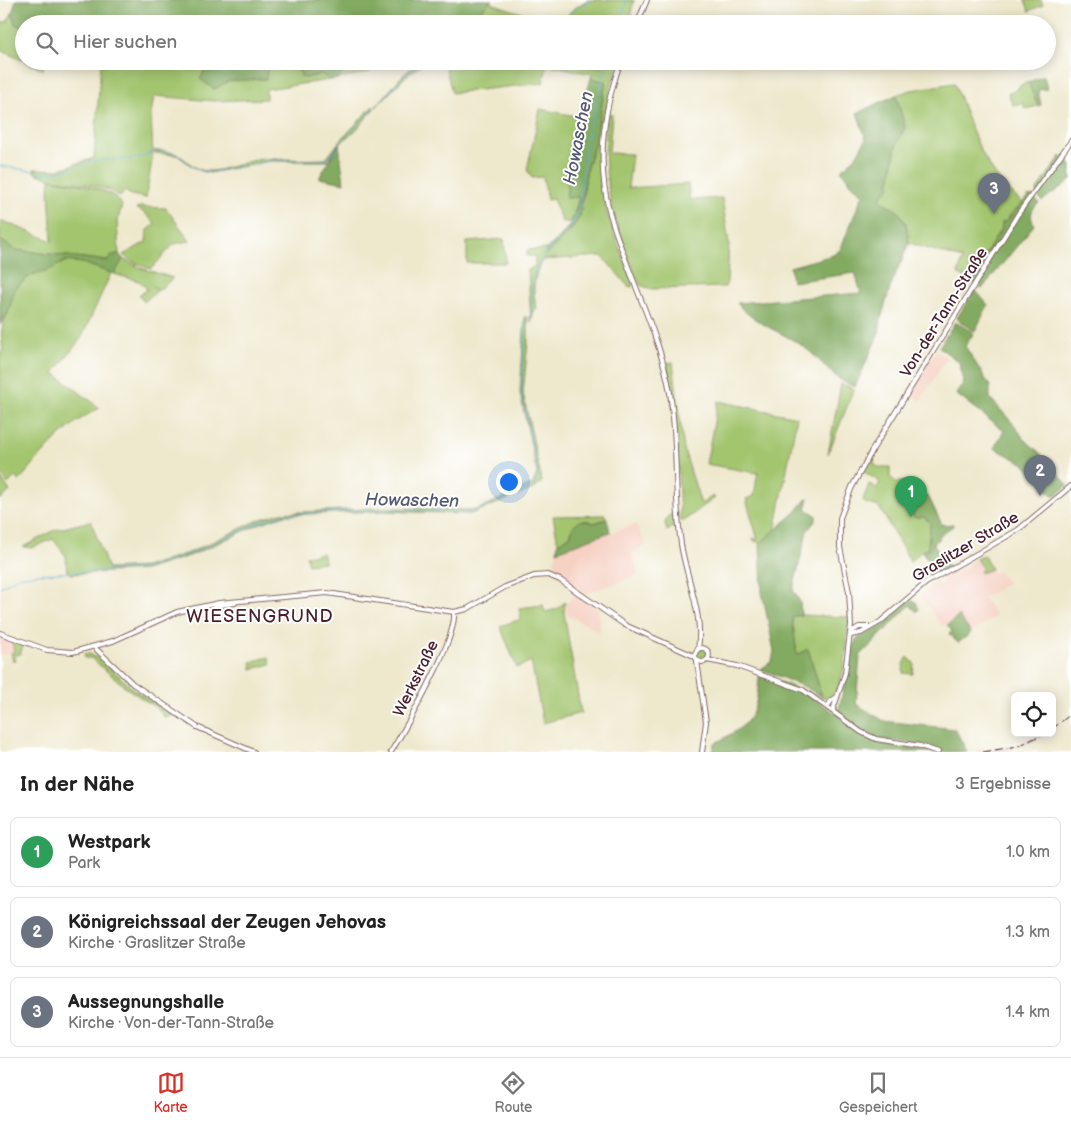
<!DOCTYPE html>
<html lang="de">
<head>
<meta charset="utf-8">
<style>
	body { margin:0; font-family:"Balsamiq Sans",sans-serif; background:#f2f2f2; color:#222 }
	.controls { position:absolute; right:15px; bottom:15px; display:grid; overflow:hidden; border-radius:8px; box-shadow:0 2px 12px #0003 }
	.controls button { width:45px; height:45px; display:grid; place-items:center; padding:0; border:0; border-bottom:1px solid #e0e0e0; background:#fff; color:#222; font:25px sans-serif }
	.you { position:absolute; left:508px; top:481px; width:18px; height:18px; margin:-12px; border:4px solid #fff; border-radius:50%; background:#1a73e8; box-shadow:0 0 0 8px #1a73e833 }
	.badge { display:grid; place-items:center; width:32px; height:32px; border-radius:50%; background:#d93025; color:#fff; font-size:16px; font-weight:700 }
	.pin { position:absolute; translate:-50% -41px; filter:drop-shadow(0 1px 2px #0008) }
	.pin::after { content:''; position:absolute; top:26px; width:18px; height:15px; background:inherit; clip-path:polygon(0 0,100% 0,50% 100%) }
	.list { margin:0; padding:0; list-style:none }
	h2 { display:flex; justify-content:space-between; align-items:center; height:65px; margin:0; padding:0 20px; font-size:21px }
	h2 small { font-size:16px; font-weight:400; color:#767676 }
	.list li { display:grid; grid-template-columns:32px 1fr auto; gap:15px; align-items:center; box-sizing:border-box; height:70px; margin:0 10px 10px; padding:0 10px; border:1px solid #e0e0e0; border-radius:8px }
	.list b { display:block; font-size:19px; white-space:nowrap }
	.list p { margin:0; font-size:16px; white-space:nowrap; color:#767676 }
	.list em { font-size:16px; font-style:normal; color:#767676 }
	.icon { flex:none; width:28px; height:28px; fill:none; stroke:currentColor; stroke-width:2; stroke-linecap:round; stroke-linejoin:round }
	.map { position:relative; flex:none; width:1071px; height:752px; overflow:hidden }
	.search { position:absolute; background:#fff; box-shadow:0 2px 12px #0003; left:15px; right:15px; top:15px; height:55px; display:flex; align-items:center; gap:12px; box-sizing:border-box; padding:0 18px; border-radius:28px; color:#767676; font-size:19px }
	.sheet { height:305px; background:#fff }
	nav { display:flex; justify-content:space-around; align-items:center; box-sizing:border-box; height:70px; border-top:1px solid #e0e0e0; background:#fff; font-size:14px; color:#767676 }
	nav a { display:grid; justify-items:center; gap:2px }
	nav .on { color:#d93025 }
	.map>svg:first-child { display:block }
	.built { fill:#f6d2c4 }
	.industrial { fill:#d1bfbe }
	.green { fill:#a3c56e; stroke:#76724c }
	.forest { fill:#82aa61; stroke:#666446 }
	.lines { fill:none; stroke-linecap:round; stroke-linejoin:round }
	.stream { stroke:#63aedb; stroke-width:1 }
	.secondary-casing { stroke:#836563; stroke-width:6 }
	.secondary { stroke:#fff; stroke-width:4 }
	.rail { stroke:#4a1f2b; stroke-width:1; stroke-dasharray:8 4; stroke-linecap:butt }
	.labels { text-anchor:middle; stroke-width:4; stroke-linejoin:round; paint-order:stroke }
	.street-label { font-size:16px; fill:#4a1f2b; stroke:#fff }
	.water-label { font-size:18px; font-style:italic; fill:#545871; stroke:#fff }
	.neighbourhood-label { font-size:18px; letter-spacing:1px; fill:#4a1f2b; stroke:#fff }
</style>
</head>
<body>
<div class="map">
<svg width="1071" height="752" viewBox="0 0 1071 752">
	<rect width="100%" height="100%" fill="#fff"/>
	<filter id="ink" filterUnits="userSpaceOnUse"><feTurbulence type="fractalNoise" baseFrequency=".02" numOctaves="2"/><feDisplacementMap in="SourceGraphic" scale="10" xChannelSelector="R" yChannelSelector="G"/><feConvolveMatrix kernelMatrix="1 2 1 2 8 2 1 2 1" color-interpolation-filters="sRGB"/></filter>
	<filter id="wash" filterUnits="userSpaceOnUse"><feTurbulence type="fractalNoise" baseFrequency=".0096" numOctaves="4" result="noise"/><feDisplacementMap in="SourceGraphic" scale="20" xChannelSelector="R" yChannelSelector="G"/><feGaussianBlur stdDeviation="1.12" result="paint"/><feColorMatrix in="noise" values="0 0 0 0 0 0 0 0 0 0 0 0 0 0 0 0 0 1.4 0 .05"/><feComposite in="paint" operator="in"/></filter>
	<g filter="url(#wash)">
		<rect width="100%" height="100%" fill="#eee8cc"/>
		<g class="built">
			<path d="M936 351 947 358 920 401 910 394Z"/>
			<path d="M636 524 646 545 631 554 639 575 585 594 556 574 554 564 557 551Z"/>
			<path d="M984 555 991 569 994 573 998 571 1008 583 983 598 996 616 971 633 959 617 942 626 922 598V593L931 589 929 587 937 581 939 585 943 582 941 578 969 566V563Z"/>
			<path d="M576 593 598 609 600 632 567 615 566 605Z"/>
			<path d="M0 637 12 640 14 652 0 655Z"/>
		</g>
		<path class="industrial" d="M1043 733H1048L1030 743 1004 751 942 752 997 749 1018 745Z"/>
		<g class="green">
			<path d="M491 0H493L491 3 555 24H463L481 11Z"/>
			<path d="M587 0H634L631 13 634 24H562L571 11Z"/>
			<path d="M1025 0H1041L1043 5 1029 11Z"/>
			<path d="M12 13 15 24 24 28V61H45L43 70 0 50V22H7Z"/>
			<path d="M101 61 184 62 202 64 206 69 202 74 214 89 229 81 240 80 268 65 295 68 306 78 321 74 330 80 266 89V99L214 101 154 96 151 114 153 154 146 198 131 195 125 191 120 197C99 179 53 185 34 172V169L57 170 94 158Z"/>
			<path d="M419 61H427L407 75 375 108 401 77Z"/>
			<path d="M444 61H548L543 83 452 93Z"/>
			<path d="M550 61H573L603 68 606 61H619C602 111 593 163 608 216 615 239 626 261 633 284L632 287 628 286 602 256 542 260C534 277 531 290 537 308L534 309 531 322 528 270 535 266V256H527V250L546 249V254L571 230 580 216 587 167 595 143 606 82 591 78 592 74 549 65Z"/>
			<path d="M370 68V72L337 79C344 69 359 70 370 68Z"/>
			<path d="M1028 82 1038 106 1025 109 1023 103 1013 105 1008 94 1018 89 1019 86Z"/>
			<path d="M954 83C974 132 980 168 1023 203 1006 214 995 240 984 257L986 261 973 283 958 274 962 259 909 243 906 223 878 199 889 188 896 146 905 127 896 95 911 90Z"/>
			<path d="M373 106V110L355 131 339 144 327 161H270L209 173 193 167 177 155 155 153 154 151C187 149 186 169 206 171 221 173 249 158 266 159 283 159 306 160 326 159L339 142Z"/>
			<path d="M540 109 581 117 572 148 566 198 579 197 572 222H562L553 199 547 200 543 177 532 178 527 170Z"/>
			<path d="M608 114H612L609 153 632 154 628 188 688 184 690 200 722 198 729 243 727 282 725 287 651 289 640 285C614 226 599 180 608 114Z"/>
			<path d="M50 179C68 183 116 187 122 206L117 222 119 254 112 255 108 261 101 260 16 250 0 240V220L52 241 49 190Z"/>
			<path d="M139 207 166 208 190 241 174 244 151 269 133 262 123 255 146 242 147 231 155 224 146 214 136 208Z"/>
			<path d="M504 239 506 263H467V242Z"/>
			<path d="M123 259 141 268 173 278 158 291 153 285 157 291 144 302 139 296 147 289 139 281 114 274Z"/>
			<path d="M66 261 83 263 111 273 82 337 54 373 100 408C66 424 44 452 19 481L15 477 8 484 0 472V353L3 349C0 333 1 327 8 313 11 306 11 296 14 290 22 275 51 269 66 261Z"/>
			<path d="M525 316 528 319V341L523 393 542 482 533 489 471 514 384 511 285 515 261 523 192 555 145 570 72 574 67 571 66 556 53 539 32 548 23 547 55 530 91 521 108 569 145 567 191 552 261 519 281 513 386 508 476 510 533 484 537 473 520 393Z"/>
			<path d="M673 362 684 450 701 504 713 496 715 498 682 522 680 520 677 441 666 363Z"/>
			<path d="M841 384 854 389 828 454Z"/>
			<path d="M718 401 797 417 775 531 760 543 754 541 753 538 758 540 746 499 754 496 758 471 757 473 706 464Z"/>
			<path d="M874 454V464L878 467H890V477L896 482H911V490L917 495 928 496 942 525 939 539 933 543 948 567H950L927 580 929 578 926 579 920 571 931 564 922 551 910 561 879 507 865 503 863 500 869 484 877 488 880 482 864 472Z"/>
			<path d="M0 477 10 491 0 500Z"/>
			<path d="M677 512 676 525 667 531 665 523 668 516Z"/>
			<path d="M605 515 607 519 594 523 587 520 574 525 570 536 558 543 553 516Z"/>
			<path d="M322 553 325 562 308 564 306 556Z"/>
			<path d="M984 555 991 569 981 573 980 571 983 569 976 559Z"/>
			<path d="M565 602 564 613 581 713 543 723 531 661 517 668 500 626 521 619 519 608 543 605 545 612 557 609Z"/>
			<path d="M801 615 849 617C847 638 847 684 830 698L822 697 808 649 797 656 792 617Z"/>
			<path d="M12 640 24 644 20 654 15 656 16 661H13L11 653 14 652Z"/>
			<circle cx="702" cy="655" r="6"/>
			<path d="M88 653 100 659 136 691 173 715 164 717 158 709 128 689 91 658H85L84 654Z"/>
			<path d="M269 657 271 664 252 669 251 662Z"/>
			<path d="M908 657 914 663 913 674 903 673 904 664Z"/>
		</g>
		<g class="forest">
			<path d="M16 0H491L481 11 463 24H24V28L14 24 15 19 12 13Z"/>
			<path d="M145 61H382C379 63 375 66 372 68 361 72 344 68 337 79L330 80 321 74 306 78 301 77 300 71 295 68 268 65 266 79 229 81 214 89 200 79 206 69 202 64Z"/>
			<path d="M1044 76 1047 89 1038 90 1041 105 1038 106 1028 82Z"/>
			<path d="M591 78 606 82 595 143 587 167 580 216 571 230 546 254V249C564 235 576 220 579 197L566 198C570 157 580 118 591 78Z"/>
			<path d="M896 95 905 127 896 146 889 188 879 199 898 211 906 223 909 243 891 285 881 319 879 333 855 387C832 379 823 361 804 347 783 332 753 324 737 303L861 293 855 273 792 282 790 267 833 255 840 250 863 194 852 185 841 170 855 158 866 139 857 113Z"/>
			<path d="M339 144 344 183 319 178Z"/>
			<path d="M1061 156 1071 165V180L1042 201 1037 194V190Z"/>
			<path d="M1033 196 1039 203C1030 210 1030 216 1034 225L982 289 973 283 986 261 984 257 1002 228V222H1006C1014 211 1020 206 1027 197Z"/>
			<path d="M0 240 16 250 108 261 112 255 119 254 123 259 114 274 83 263 66 261 49 270 31 275 15 289 8 313 0 325Z"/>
			<path d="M975 290 988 305 975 331 961 323 957 318Z"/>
			<path d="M955 322 974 333 965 346 990 386V398L1017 428 1023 438 1039 452 1068 485 1056 495H1052L1023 463 994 448 1004 431 956 394 964 382 959 362 939 347Z"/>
			<path d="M917 495 928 496 942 525 953 524V526L940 535 939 539 933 543 948 567 926 579 920 571 931 564 922 551 928 549 930 522 923 517 915 518 909 510 920 506Z"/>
			<path d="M807 498 809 499 806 509 816 515V520L807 531 793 590 800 602 801 615 792 617 797 655 808 649 822 697 805 687 761 669 772 661 774 651 762 592 760 543 796 512Z"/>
			<path d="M607 519 610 532 557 551 558 543 570 536 574 525 581 520 594 523Z"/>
			<path d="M909 600 916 602 919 609 917 612 910 605 860 656 856 704 884 721 955 729 967 751 942 752 923 745 880 739 862 731 838 712 856 639 885 624Z"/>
			<path d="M959 616 971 633 958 643 949 634 952 631 947 625Z"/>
			<path d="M766 676 803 691 875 740 935 752H710L714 751V744C750 723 756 721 759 677Z"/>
		</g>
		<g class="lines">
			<g class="stream">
				<path d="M565 20 574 10 590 0"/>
				<path d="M619 24 627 0"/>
				<path d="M376 106 407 73 423 61"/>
				<path d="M157 151C185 150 188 172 211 173"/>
				<path d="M0 166 32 171"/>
				<path d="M36 172C59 177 73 165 95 161 113 158 135 163 152 152"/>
				<path d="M214 172 274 160H327C342 143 356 124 373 109"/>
				<path d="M0 587 18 577 37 574 144 569 191 554 262 521 282 515 384 509 471 513 535 485 538 473 521 393 525 323 532 314V282L536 270 546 252 570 229 579 210 587 136 608 61"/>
			</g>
		</g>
	</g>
	<g filter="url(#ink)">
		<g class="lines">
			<g class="secondary-casing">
				<g id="secondary">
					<path d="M637 24 647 0"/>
					<path d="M621 61C603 110 596 162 610 214 626 271 655 323 668 382 679 436 673 491 681 544 686 578 704 615 698 649"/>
					<path d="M871 452 1018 214 1071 141"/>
					<path d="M214 606 235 603"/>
					<path d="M851 632 859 627H871"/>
					<path d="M0 633 47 650 73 652 113 641 177 612 219 603 327 593 454 612 467 609 505 587 534 576 548 575 560 580 625 625 694 656"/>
					<path d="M851 635 861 633 880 622 926 583 1018 530 1071 486"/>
					<circle cx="702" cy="655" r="7"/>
					<path d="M95 648 133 684 197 727 254 752"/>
					<path d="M707 660 737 666 803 690 861 732 876 739 920 746 938 752"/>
					<path d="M697 661 706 722 702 752"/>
					<path d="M828 706 831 701 837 697"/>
					<path d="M833 710 845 673 851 625 849 592 840 547V518L852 487 872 451"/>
					<path d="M391 752C407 725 457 640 454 612"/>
				</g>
			</g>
			<use href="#secondary" class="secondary"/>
			<g class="rail">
				<path d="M1052 729 1071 714"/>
				<path d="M983 752 1018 746 1046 733"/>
			</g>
		</g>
	</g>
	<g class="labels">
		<g class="street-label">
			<text transform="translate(943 312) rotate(-58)" y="6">Von-der-Tann-Straße</text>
			<text transform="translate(965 546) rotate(-31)" y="6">Graslitzer Straße</text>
			<text transform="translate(415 678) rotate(-64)" y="6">Werkstraße</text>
		</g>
		<g class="water-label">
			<text transform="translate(578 138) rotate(-79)" y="6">Howaschen</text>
			<text transform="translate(412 500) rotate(1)" y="6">Howaschen</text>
		</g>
		<g class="neighbourhood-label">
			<text x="260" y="622">WIESENGRUND</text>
		</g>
	</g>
</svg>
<div class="controls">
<button><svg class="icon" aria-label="locate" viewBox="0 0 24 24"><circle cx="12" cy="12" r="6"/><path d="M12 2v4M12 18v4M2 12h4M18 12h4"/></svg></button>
</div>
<div class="you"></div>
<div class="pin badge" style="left:911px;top:517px;background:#2e9e5b">1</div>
<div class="pin badge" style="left:1040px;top:496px;background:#6b7280">2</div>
<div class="pin badge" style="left:994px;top:214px;background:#6b7280">3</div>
<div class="search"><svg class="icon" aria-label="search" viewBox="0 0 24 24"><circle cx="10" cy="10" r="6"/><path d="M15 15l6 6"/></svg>Hier suchen</div>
</div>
<section class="sheet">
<h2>In der Nähe<small>3 Ergebnisse</small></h2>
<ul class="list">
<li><span class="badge" style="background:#2e9e5b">1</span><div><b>Westpark</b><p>Park</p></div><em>1.0 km</em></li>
<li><span class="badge" style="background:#6b7280">2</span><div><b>Königreichssaal der Zeugen Jehovas</b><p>Kirche · Graslitzer Straße</p></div><em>1.3 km</em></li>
<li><span class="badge" style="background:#6b7280">3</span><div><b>Aussegnungshalle</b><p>Kirche · Von-der-Tann-Straße</p></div><em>1.4 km</em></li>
</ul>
</section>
<nav>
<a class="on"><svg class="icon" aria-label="map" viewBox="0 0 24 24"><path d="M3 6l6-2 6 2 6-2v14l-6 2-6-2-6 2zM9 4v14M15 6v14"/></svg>Karte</a>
<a><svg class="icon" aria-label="directions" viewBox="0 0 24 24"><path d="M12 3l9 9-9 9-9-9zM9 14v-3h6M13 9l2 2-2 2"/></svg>Route</a>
<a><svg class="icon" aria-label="saved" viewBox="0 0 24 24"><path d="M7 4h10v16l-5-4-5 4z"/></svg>Gespeichert</a>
</nav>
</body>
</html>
